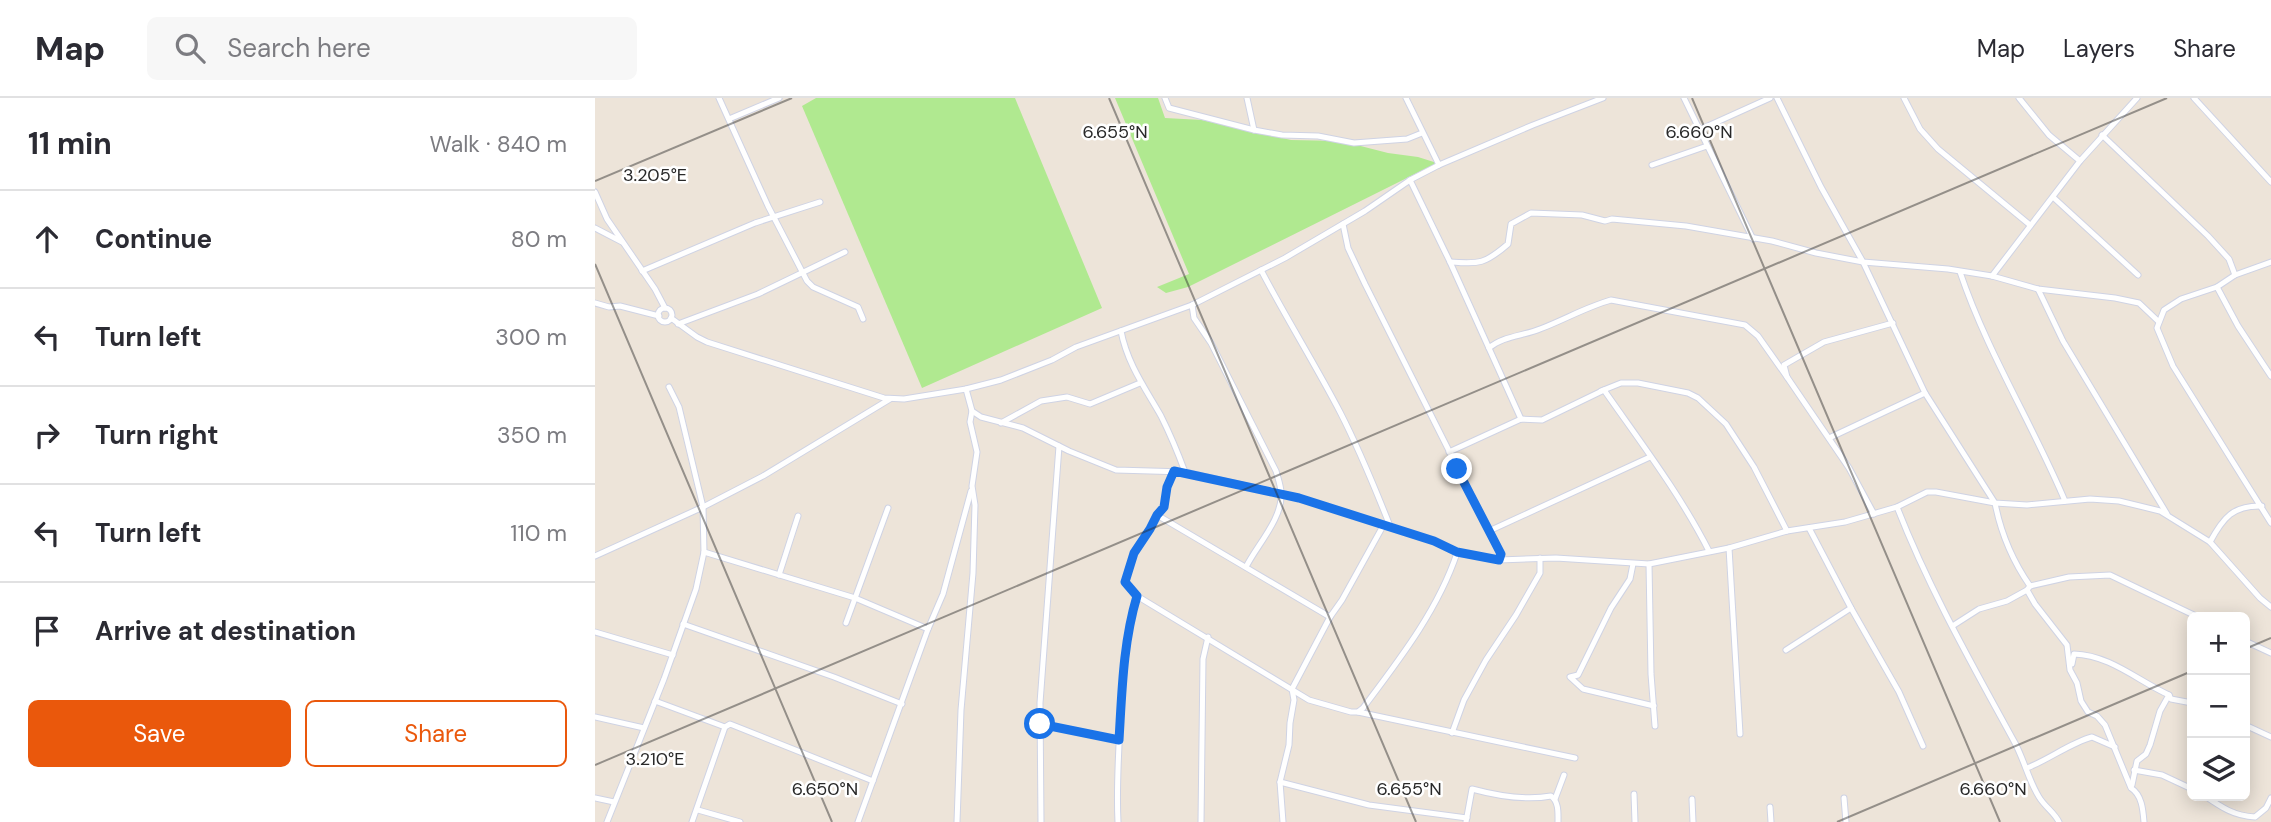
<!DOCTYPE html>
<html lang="en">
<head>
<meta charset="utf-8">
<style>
	body { margin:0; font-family:"DM Sans",sans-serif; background:#f7f7f7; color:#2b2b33 }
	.controls { position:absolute; right:21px; bottom:21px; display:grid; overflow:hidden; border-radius:10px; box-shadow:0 4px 18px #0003 }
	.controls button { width:63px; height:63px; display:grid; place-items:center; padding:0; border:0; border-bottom:2px solid #e1e1e2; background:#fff; color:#2b2b33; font:35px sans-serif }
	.stop { position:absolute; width:21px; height:21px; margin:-16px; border:5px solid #1a73e8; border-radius:50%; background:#fff }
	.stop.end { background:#1a73e8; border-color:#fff; box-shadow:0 2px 7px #0008 }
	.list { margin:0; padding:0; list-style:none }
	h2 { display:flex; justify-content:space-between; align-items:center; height:91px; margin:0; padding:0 28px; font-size:30px }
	h2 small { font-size:23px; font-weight:400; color:#7c7c81 }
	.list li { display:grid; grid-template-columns:46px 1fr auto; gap:21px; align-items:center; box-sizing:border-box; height:98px; padding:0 28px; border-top:2px solid #e1e1e2 }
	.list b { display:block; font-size:26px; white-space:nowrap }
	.list em { font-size:23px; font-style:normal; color:#7c7c81 }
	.actions { display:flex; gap:14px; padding:21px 28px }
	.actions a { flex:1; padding:16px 0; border:2px solid #ea580c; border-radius:10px; text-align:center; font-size:24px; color:#ea580c }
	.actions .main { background:#ea580c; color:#fff }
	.icon { flex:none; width:38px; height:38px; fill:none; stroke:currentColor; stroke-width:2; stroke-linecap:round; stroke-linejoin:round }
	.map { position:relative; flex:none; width:1676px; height:724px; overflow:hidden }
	header { display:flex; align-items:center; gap:42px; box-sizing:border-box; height:98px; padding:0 35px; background:#fff; border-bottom:2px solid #e1e1e2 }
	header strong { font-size:33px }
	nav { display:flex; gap:38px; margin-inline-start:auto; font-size:24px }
	.search { width:490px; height:63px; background:#f7f7f7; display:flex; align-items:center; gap:18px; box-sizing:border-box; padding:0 24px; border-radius:10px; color:#7c7c81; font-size:26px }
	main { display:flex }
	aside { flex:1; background:#fff }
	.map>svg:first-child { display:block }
	.green { fill:#b0e990 }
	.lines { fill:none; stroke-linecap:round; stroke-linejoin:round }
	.minor-casing { stroke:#cfd3e4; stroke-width:7 }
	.minor { stroke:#fff; stroke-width:5 }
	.route { stroke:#1a73e8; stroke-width:9 }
	.ticks { fill:none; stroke:#292929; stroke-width:2; stroke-opacity:0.45 }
	.ticks-label { font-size:18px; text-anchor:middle; fill:#292929; stroke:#fff; stroke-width:5; stroke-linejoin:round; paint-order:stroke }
</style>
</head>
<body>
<header>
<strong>Map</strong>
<div class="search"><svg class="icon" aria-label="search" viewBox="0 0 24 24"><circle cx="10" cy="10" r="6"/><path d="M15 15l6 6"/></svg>Search here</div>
<nav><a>Map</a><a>Layers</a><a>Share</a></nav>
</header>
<main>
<aside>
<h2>11 min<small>Walk · 840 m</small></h2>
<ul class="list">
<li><svg class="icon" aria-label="ahead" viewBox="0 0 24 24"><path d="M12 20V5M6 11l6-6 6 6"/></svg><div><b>Continue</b></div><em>80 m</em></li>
<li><svg class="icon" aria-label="left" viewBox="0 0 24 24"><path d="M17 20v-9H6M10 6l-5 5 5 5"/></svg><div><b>Turn left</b></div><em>300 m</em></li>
<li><svg class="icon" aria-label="right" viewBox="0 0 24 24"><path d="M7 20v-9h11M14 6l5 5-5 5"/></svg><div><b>Turn right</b></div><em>350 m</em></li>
<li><svg class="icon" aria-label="left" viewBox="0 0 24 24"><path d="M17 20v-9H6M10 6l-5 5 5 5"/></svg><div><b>Turn left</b></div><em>110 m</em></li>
<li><svg class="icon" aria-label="arrive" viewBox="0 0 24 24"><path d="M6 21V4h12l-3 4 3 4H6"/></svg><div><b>Arrive at destination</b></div></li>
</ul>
<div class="actions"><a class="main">Save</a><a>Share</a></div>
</aside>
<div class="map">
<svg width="1676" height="724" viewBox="0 0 1676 724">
	<rect width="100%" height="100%" fill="#ede4d9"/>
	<g class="green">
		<path d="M221 0H420L507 210 327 290 207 8Z"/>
		<path d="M520 0H563L570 20 607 22 696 42 746 43 793 55 823 59 842 65 593 189 571 195 562 189 594 176Z"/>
	</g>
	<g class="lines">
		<g class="minor-casing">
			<g id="minor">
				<path d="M124 0 173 108 212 183 218 189 263 209 268 221"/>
				<path d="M570 0 574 10 659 32 687 37 723 38 759 45 812 41 827 35"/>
				<path d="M652 0 659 32"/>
				<path d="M811 0 844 67"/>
				<path d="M1089 0 1158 141"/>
				<path d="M1182 0 1226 89 1268 164 1330 295 1400 405C1406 436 1417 462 1435 488L1432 492 1440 506 1472 547 1475 572 1482 585 1486 603 1493 614 1502 618 1510 627 1536 690C1547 697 1548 712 1549 724"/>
				<path d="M1309 0 1325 31 1343 51 1435 127"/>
				<path d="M1424 0 1454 37 1485 63"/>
				<path d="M1599 0 1676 84"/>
				<path d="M134 21 184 0"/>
				<path d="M1104 32 1175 0"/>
				<path d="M1507 37 1613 138 1634 161 1640 177"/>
				<path d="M1057 67 1112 48"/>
				<path d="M815 82 855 164 926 321"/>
				<path d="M0 94 12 121 60 191 70 210"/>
				<path d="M1459 100 1543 177"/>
				<path d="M748 126 753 150 770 186 906 456 904 462"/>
				<path d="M0 130 27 144"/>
				<path d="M855 164C885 166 890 166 913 146L916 126 936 115 987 117 1010 123 1017 121 1091 128 1177 143 1221 155 1268 164 1353 171 1397 178 1443 191 1520 200 1544 205 1563 223"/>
				<path d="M1676 164 1640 177 1622 189 1586 201 1569 212 1562 230 1578 268 1676 425"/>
				<path d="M666 172C691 220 720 266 745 314 764 351 780 390 795 428"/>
				<path d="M47 173 160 125 225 104"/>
				<path d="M1365 174C1392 254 1437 325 1470 403"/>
				<path d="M1397 178 1485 63 1542 0"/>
				<path d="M1622 189 1643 228 1676 278"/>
				<path d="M1443 191 1468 243 1572 416"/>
				<path d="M0 205 14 209 25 208 64 218"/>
				<path d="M597 207 599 220 616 245 681 373C683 380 686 388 686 395 688 420 662 447 651 469"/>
				<circle cx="70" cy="217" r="7"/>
				<path d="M76 220 102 239 112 244 289 300 309 301 371 291 406 282 457 262 481 249 597 207 690 160 770 113 815 82 844 67 938 27 1008 0"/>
				<path d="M83 226 163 196 250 154"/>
				<path d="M526 233C532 265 550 290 566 318 575 336 583 355 590 374"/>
				<path d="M894 250C908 238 928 238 945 231 969 222 991 209 1016 202L1150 227 1163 238 1192 279"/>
				<path d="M371 291 377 313 386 319 428 330 474 353 521 372 590 374 704 400 839 443 862 455 904 462 961 460 1054 466 1134 450 1192 433 1250 424 1302 409 1332 394H1341L1400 405 1432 407 1495 401 1524 403 1565 413 1615 444 1665 500 1676 509"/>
				<path d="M1006 293 1026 285H1043L1093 295 1103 300 1131 326 1159 369 1192 433"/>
				<path d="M406 325 446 303 472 299 495 306 545 285"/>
				<path d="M1234 340 1330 295"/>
				<path d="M854 354 926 321 947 322 1009 292C1046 345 1085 396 1114 453"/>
				<path d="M1302 409C1334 491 1378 568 1420 645 1429 662 1434 683 1444 699 1450 709 1459 714 1464 724"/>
				<path d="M1279 416 1254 370 1192 279 1189 267 1229 244 1298 225"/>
				<path d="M562 417 735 519"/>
				<path d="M1214 430 1256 510 1304 594 1328 648"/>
				<path d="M894 433 1055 359"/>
				<path d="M1615 444C1628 420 1638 407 1667 408"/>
				<path d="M1134 450 1145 636"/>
				<path d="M109 454 260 500 333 531"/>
				<path d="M0 458 108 409 168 378 295 301"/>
				<path d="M1038 466 1035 481 1016 510 983 577 975 579 988 591 1059 608"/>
				<path d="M1054 466 1056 576 1060 628"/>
				<path d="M184 477 203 418"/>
				<path d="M1435 488 1474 479 1515 477 1603 519"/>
				<path d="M542 498 714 602 756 614H763L768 610C804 562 843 512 862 455"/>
				<path d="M251 525 293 410"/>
				<path d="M88 526 239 579 307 606"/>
				<path d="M1359 527 1384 511 1412 503 1432 492"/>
				<path d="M0 534 78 557"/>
				<path d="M1650 543 1676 555"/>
				<path d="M1191 552 1256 510"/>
				<path d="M1477 566 1479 556C1515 557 1543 583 1574 597"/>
				<path d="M60 603 130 629"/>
				<path d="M763 614 980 660"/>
				<path d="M0 619 49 630"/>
				<path d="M445 626 524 642"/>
				<path d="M1650 627 1676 639"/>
				<path d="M857 635 869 602 891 562 921 517 945 475V460"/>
				<path d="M1432 670C1455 661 1475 645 1497 639L1520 649"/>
				<path d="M1539 672 1567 677 1597 691"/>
				<path d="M685 684 774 707 872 720"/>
				<path d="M1537 687 1542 663 1551 656 1555 647 1565 613 1574 597 1576 601 1597 605"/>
				<path d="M1039 696 1040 724"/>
				<path d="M1610 698C1626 709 1639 718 1660 719L1671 710 1676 700"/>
				<path d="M0 700 19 704"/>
				<path d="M1249 700 1251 724"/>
				<path d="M960 701 969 677"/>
				<path d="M1097 701 1098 724"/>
				<path d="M1175 709 1176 724"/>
				<path d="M103 712 145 724"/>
				<path d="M12 724 69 581 101 491 109 454 108 409 84 309 74 289"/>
				<path d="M97 724 130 629 135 626 278 683"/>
				<path d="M263 724 333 531 348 496 376 393"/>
				<path d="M362 724 366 612 378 475 380 407 377 388 382 354 375 324 377 313"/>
				<path d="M446 724 445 605 464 348"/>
				<path d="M523 724C521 686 524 648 526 610 529 572 531 535 542 498L530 484 539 455 555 431 562 417 569 409 572 389 579 373"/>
				<path d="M606 724 608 561 613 539"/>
				<path d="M688 724 685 684 694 647 695 625 699 602 697 591 735 519 747 502 788 428"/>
				<path d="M871 724 877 691C903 698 930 703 956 698 964 704 963 715 963 724"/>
			</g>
		</g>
		<use href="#minor" class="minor"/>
	</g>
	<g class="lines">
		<path class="route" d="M445 626 524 642C527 593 528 545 542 498L530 484 539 455 555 431 562 417 569 409 572 389 579 373 704 400 839 443 862 454 904 462 906 456 862 371"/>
	</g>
	<path class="ticks" d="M514 0 821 724M1097 0 1405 724M0 83 197 0M0 166 237 724M1650 551 1676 540M0 667 1572 0M1242 724 1597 573"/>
	<g class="ticks-label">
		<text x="520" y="40">6.655°N</text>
		<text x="1104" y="40">6.660°N</text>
		<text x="60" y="83">3.205°E</text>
		<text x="60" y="667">3.210°E</text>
		<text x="230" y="697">6.650°N</text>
		<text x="814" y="697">6.655°N</text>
		<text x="1398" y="697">6.660°N</text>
	</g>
</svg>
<div class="controls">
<button>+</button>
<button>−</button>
<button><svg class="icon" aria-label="layers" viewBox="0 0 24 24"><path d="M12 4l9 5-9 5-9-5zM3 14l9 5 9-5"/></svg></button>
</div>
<div class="stop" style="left:445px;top:626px"></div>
<div class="stop end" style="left:862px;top:371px"></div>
</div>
</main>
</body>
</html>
